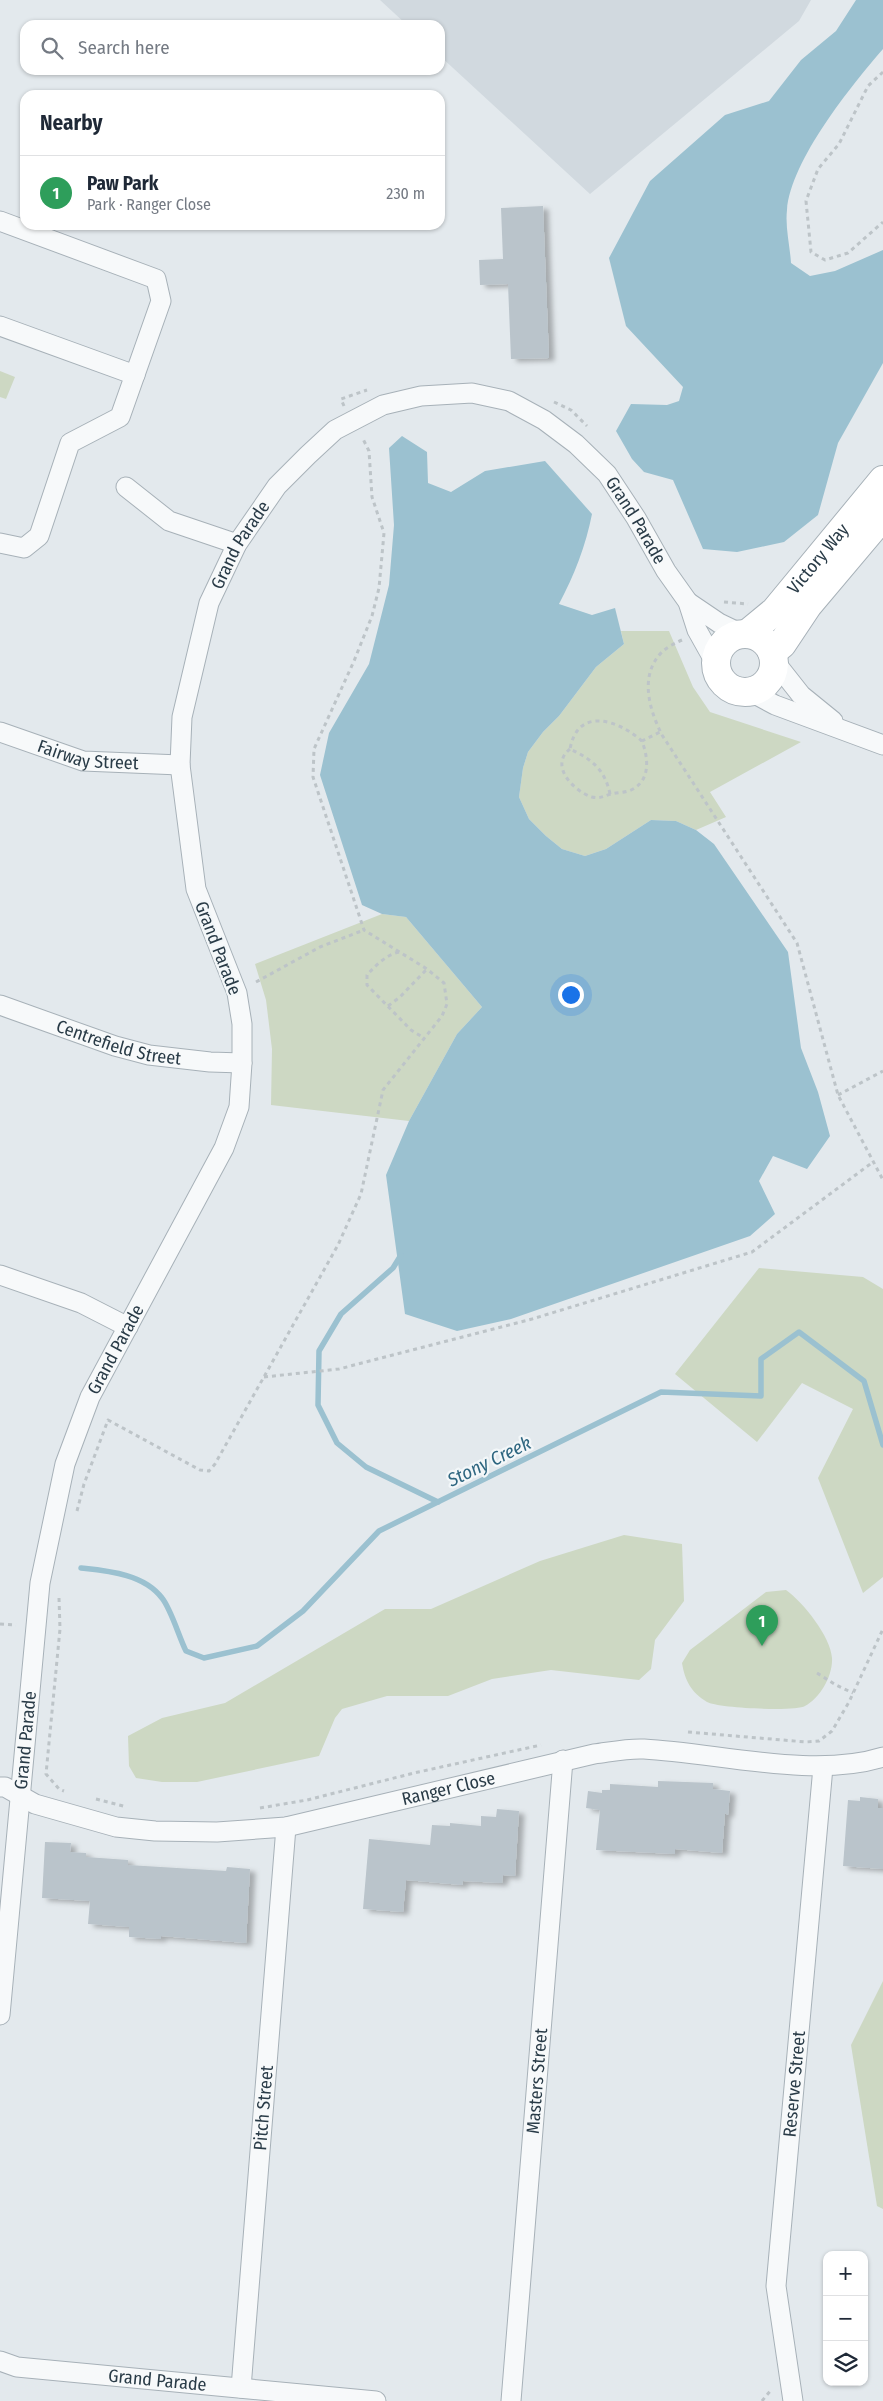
<!DOCTYPE html>
<html lang="en">
<head>
<meta charset="utf-8">
<style>
	body { margin:0; font-family:"Fira Sans Condensed",sans-serif; background:#f6f6f7; color:#1f2937 }
	.controls { position:absolute; right:15px; bottom:15px; display:grid; overflow:hidden; border-radius:10px; box-shadow:0 1px 4px #0004 }
	.controls button { width:45px; height:45px; display:grid; place-items:center; padding:0; border:0; border-bottom:1px solid #e0e1e3; background:#fff; color:#1f2937; font:25px sans-serif }
	.you { position:absolute; left:570px; top:994px; width:18px; height:18px; margin:-12px; border:4px solid #fff; border-radius:50%; background:#1a73e8; box-shadow:0 0 0 8px #1a73e833 }
	.badge { display:grid; place-items:center; width:32px; height:32px; border-radius:50%; background:#0f766e; color:#fff; font-size:16px; font-weight:700 }
	.pin { position:absolute; translate:-50% -41px; filter:drop-shadow(0 1px 2px #0008) }
	.pin::after { content:''; position:absolute; top:26px; width:18px; height:15px; background:inherit; clip-path:polygon(0 0,100% 0,50% 100%) }
	.list { margin:0; padding:0; list-style:none }
	h2 { display:flex; justify-content:space-between; align-items:center; height:65px; margin:0; padding:0 20px; font-size:21px }
	h2 small { font-size:16px; font-weight:400; color:#747a83 }
	.list li { display:grid; grid-template-columns:32px 1fr auto; gap:15px; align-items:center; box-sizing:border-box; height:75px; padding:0 20px; border-top:1px solid #e0e1e3 }
	.list b { display:block; font-size:19px; white-space:nowrap }
	.list p { margin:0; font-size:16px; white-space:nowrap; color:#747a83 }
	.list em { font-size:16px; font-style:normal; color:#747a83 }
	.icon { flex:none; width:28px; height:28px; fill:none; stroke:currentColor; stroke-width:2; stroke-linecap:round; stroke-linejoin:round }
	.map { position:relative; flex:none; width:883px; height:2401px; overflow:hidden }
	.search { position:absolute; background:#fff; box-shadow:0 1px 4px #0004; left:20px; top:20px; width:425px; height:55px; display:flex; align-items:center; gap:12px; box-sizing:border-box; padding:0 18px; border-radius:15px; color:#747a83; font-size:19px }
	.panel { position:absolute; background:#fff; box-shadow:0 1px 4px #0004; left:20px; top:90px; width:425px; height:140px; border-radius:15px }
	.map>svg:first-child { display:block }
	.built { fill:#d1d9df }
	.green { fill:#cdd8c3 }
	.water { fill:#9bc1d0 }
	.lines { fill:none; stroke-linecap:round; stroke-linejoin:round }
	.stream { stroke:#9bc1d0; stroke-width:5.5 }
	.building { fill:#bac4cb; filter:url(#shadow) }
	.street-casing { stroke:#a7b1b8; stroke-width:21 }
	.secondary-casing { stroke:#a7b1b8; stroke-width:30 }
	.path { stroke:#bdc4c8; stroke-width:3; stroke-dasharray:4 4; stroke-linecap:butt }
	.street { stroke:#f7f9fa; stroke-width:19 }
	.secondary { stroke:#fff; stroke-width:28 }
	.labels { text-anchor:middle; stroke-width:4.5; stroke-linejoin:round; paint-order:stroke }
	.street-label { font-size:18px; fill:#293b47; stroke:#f3f7f9 }
	.water-label { font-size:19px; font-style:italic; fill:#2e6680; stroke:#f3f7f9 }
</style>
</head>
<body>
<div class="map">
<svg width="883" height="2401" viewBox="0 0 883 2401">
	<defs>
		<filter id="shadow"><feDropShadow dx="5.5" dy="3" stdDeviation="2.5" flood-color="#0004"/></filter>
	</defs>
	<rect width="100%" height="100%" fill="#e3e9ed"/>
	<path class="built" d="M380 0H811L799 21 590 194 440 56V25H407Z"/>
	<g class="green">
		<path d="M0 371 15 377 6 399 0 397Z"/>
		<path d="M621 631H669L693 687 710 712 801 742 710 792 726 817 696 830 676 821 651 820 606 849 585 856 562 849 546 836 529 819 519 797 523 768 528 752 543 732 559 716 596 667 624 644Z"/>
		<path d="M382 914 406 917 482 1007 457 1034 409 1121 271 1105 272 1049 266 1000 255 964Z"/>
		<path d="M759 1268 863 1277 883 1289V1577L863 1593 818 1478 853 1409 802 1383 757 1442 675 1374Z"/>
		<path d="M624 1535 682 1544 684 1601 655 1640 651 1669 639 1680 551 1670 492 1679 448 1696H387L342 1709 335 1718 319 1756 197 1782H162L136 1778 129 1766 128 1736 162 1718 225 1703 385 1609H431L540 1561Z"/>
		<path d="M786 1590C803 1602 831 1637 832 1658 833 1676 820 1698 805 1706 796 1712 717 1708 707 1702 691 1692 685 1681 682 1663L690 1650 766 1592Z"/>
		<path d="M883 1981V2209L877 2206 851 2045Z"/>
	</g>
	<g class="water">
		<path d="M856 0H883V49C851 86 791 160 787 210 785 227 790 246 791 263L810 276 835 271 883 250V363L838 443 818 515 784 542 737 552 703 549 673 480 644 472 632 459 616 431 631 404 667 405 679 401 683 387 626 326 609 258 650 181 725 115 769 101 801 60 836 31Z"/>
		<path d="M402 436 427 452 428 483 451 492 485 471 545 461 592 514C586 545 574 576 559 604L592 615 615 608 624 644 596 667 559 716 543 732 528 752 523 768 519 797 529 819 546 836 562 849 585 856 606 849 651 820 676 821 696 830 714 844 788 952 801 1048 818 1092 830 1136 807 1169 773 1156 759 1181 775 1214 750 1236 511 1319 457 1331 405 1314 386 1175 409 1121 457 1034 482 1007 406 917 382 914 362 905 320 775 329 733 369 664 389 585 394 525 389 448Z"/>
	</g>
	<g class="lines">
		<g class="stream">
			<path d="M401 1255 393 1268 341 1314 319 1351 318 1405 337 1443 366 1467 438 1502"/>
			<path d="M81 1568C109 1571 144 1574 162 1598 171 1609 179 1637 186 1651L204 1658 257 1646 303 1611 379 1531 661 1392 761 1396V1359L799 1332 864 1381 883 1445"/>
		</g>
	</g>
	<g class="building">
		<path d="M543 206 549 358 511 359 508 284 480 285 479 260 503 259 501 208Z"/>
		<path d="M658 1781 713 1783V1789L730 1791 728 1815 725 1813 722 1853 675 1849V1854L596 1850 600 1810 586 1808 588 1791 602 1793V1790H610V1784L658 1787Z"/>
		<path d="M860 1797 878 1799V1808H883V1869L843 1866 848 1800 860 1801Z"/>
		<path d="M497 1809 519 1811 515 1876 503 1875 502 1883 463 1881 462 1885 406 1880 403 1912 363 1909 369 1839 430 1845 432 1825 450 1826V1823L481 1826V1816L496 1817Z"/>
		<path d="M45 1842 71 1843 70 1852 86 1853V1857L128 1860V1865L226 1871 227 1867 250 1869 246 1943 161 1936V1939L129 1937V1927L88 1924 90 1901 42 1898Z"/>
	</g>
	<g class="lines">
		<g class="street-casing">
			<g id="street">
				<path d="M0 221 156 279 161 301 120 417 70 443 39 536 24 548 0 543"/>
				<path d="M0 326 135 375"/>
				<path d="M126 487 169 521 237 544"/>
				<path d="M688 602 719 623 742 634"/>
				<path d="M775 662 801 695 833 721"/>
				<path d="M751 692 775 705 883 745"/>
				<path id="s1" d="M0 732 83 761 180 765"/>
				<path id="s2" d="M0 1005 115 1046 149 1055 210 1062 242 1063"/>
				<path d="M0 1275 81 1303 128 1327"/>
				<path id="s3" d="M0 1787H5L35 1804 116 1827 155 1831 217 1832 286 1827 594 1754C610 1752 628 1748 644 1749 718 1753 813 1779 883 1757"/>
				<path id="s4" d="M0 2015 40 1583 65 1464 90 1397 224 1148 239 1107 242 1063V1024L237 993 196 889 180 765 182 717 209 603 237 544 277 486 308 455 335 430 383 405 421 396 472 393 509 401 544 420 576 444 607 474 636 518 666 571 688 602 697 630 716 664"/>
				<path id="s5" d="M0 2361 17 2367 376 2401"/>
				<path id="s6" d="M241 2388 286 1827"/>
				<path id="s7" d="M511 2401 563 1760"/>
				<path id="s8" d="M793 2401 776 2286 823 1767"/>
			</g>
		</g>
		<g class="secondary-casing">
			<g id="secondary">
				<circle cx="745" cy="663" r="29"/>
				<path id="s9" d="M747 634 775 611 883 480"/>
				<path d="M772 652 782 644 808 605 883 516"/>
			</g>
		</g>
		<g class="path">
			<path d="M883 72 868 86 839 144 818 169 806 201 811 252 825 260 848 253 883 222"/>
			<path d="M554 402 571 410 587 426"/>
			<path d="M344 406 341 399 367 390"/>
			<path d="M724 602 748 604"/>
			<path d="M682 640C675 643 667 647 662 652 639 675 649 709 662 735L797 943 838 1095 883 1180"/>
			<path d="M570 749C549 765 573 791 592 797 600 799 604 796 611 794 618 792 626 793 633 789 651 779 648 757 642 741L660 732"/>
			<path d="M610 794C605 770 592 759 570 749 578 706 618 720 642 741"/>
			<path d="M399 952C386 955 376 965 367 975V985L411 1030 424 1038"/>
			<path d="M256 982 320 947 364 930"/>
			<path d="M388 1006 400 997 427 969"/>
			<path d="M838 1095 883 1071"/>
			<path d="M264 1377 339 1369 381 1358 532 1319 752 1252 873 1162"/>
			<path d="M77 1511 84 1484 108 1420 200 1470 209 1471 215 1464 338 1245 361 1194 383 1090 442 1016 447 1004 444 983 427 969 364 930 313 777 314 749 354 661 372 616 379 588 384 533 372 497 369 451 362 437"/>
			<path d="M59 1598 60 1629 46 1774 59 1789 64 1791"/>
			<path d="M0 1624 16 1625"/>
			<path d="M817 1673 836 1685 853 1693"/>
			<path d="M688 1732 806 1742 819 1741 832 1731 849 1702 883 1629"/>
			<path d="M96 1799 127 1807"/>
			<path d="M260 1808 307 1800 414 1773 541 1745"/>
			<path d="M762 2401 771 2390"/>
		</g>
		<use href="#street" class="street"/>
		<use href="#secondary" class="secondary"/>
	</g>
	<g class="labels">
		<g class="street-label">
			<text dy="6" stroke="none"><textPath href="#s4" startOffset="2046">Grand Parade</textPath></text>
			<text dy="6" stroke="none"><textPath href="#s4" startOffset="1536">Grand Parade</textPath></text>
			<text dy="6" stroke="none"><textPath href="#s9" startOffset="104">Victory Way</textPath></text>
			<text dy="6" stroke="none"><textPath href="#s1" startOffset="92">Fairway Street</textPath></text>
			<text transform="translate(218 948) rotate(69)" y="6">Grand Parade</text>
			<text dy="6" stroke="none"><textPath href="#s2" startOffset="125">Centrefield Street</textPath></text>
			<text dy="6" stroke="none"><textPath href="#s4" startOffset="681">Grand Parade</textPath></text>
			<text dy="6" stroke="none"><textPath href="#s4" startOffset="276">Grand Parade</textPath></text>
			<text dy="6" stroke="none"><textPath href="#s3" startOffset="461">Ranger Close</textPath></text>
			<text dy="6" stroke="none"><textPath href="#s7" startOffset="321">Masters Street</textPath></text>
			<text dy="6" stroke="none"><textPath href="#s8" startOffset="319">Reserve Street</textPath></text>
			<text dy="6" stroke="none"><textPath href="#s6" startOffset="281">Pitch Street</textPath></text>
			<text dy="6" stroke="none"><textPath href="#s5" startOffset="159">Grand Parade</textPath></text>
		</g>
		<g class="water-label">
			<text transform="translate(489 1461) rotate(-26)" y="7">Stony Creek</text>
		</g>
	</g>
</svg>
<div class="controls">
<button>+</button>
<button>−</button>
<button><svg class="icon" aria-label="layers" viewBox="0 0 24 24"><path d="M12 4l9 5-9 5-9-5zM3 14l9 5 9-5"/></svg></button>
</div>
<div class="you"></div>
<div class="pin badge" style="left:762px;top:1646px;background:#2e9e5b">1</div>
<div class="search"><svg class="icon" aria-label="search" viewBox="0 0 24 24"><circle cx="10" cy="10" r="6"/><path d="M15 15l6 6"/></svg>Search here</div>
<section class="panel">
<h2>Nearby<small></small></h2>
<ul class="list">
<li><span class="badge" style="background:#2e9e5b">1</span><div><b>Paw Park</b><p>Park · Ranger Close</p></div><em>230 m</em></li>
</ul>
</section>
</div>
</body>
</html>
